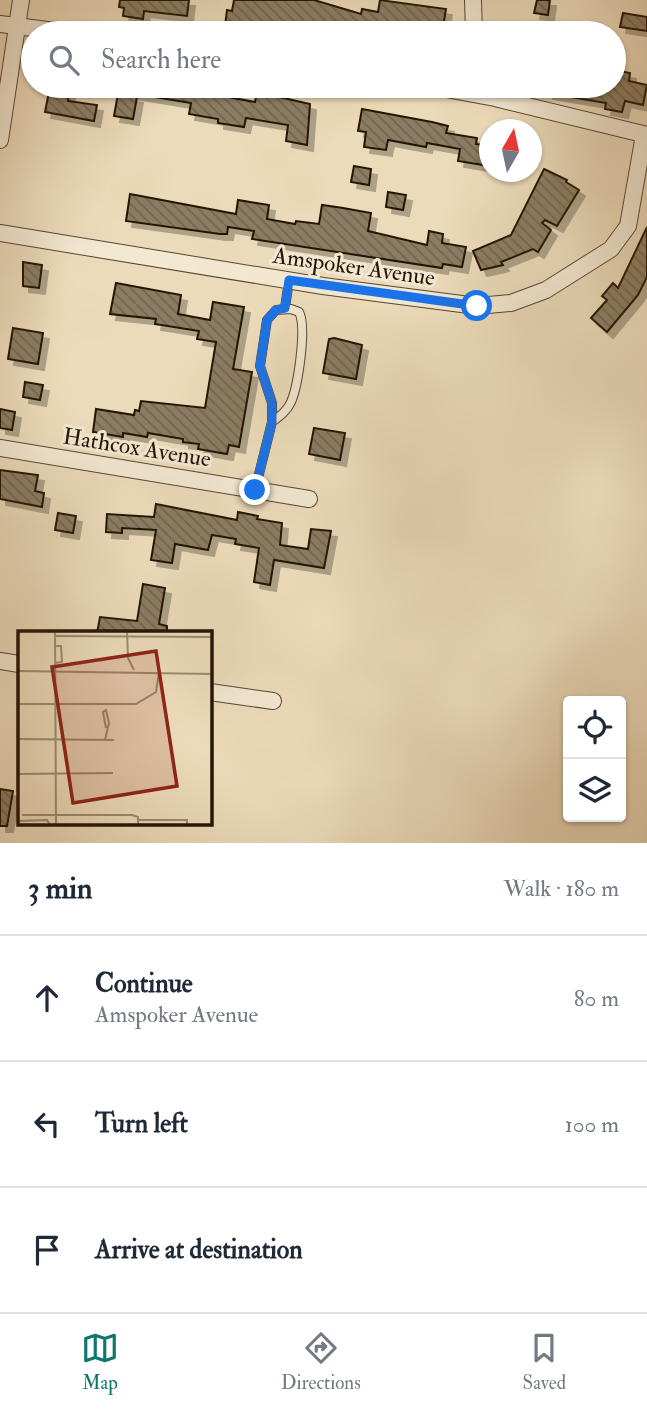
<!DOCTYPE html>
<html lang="en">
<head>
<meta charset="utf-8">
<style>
	body { margin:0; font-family:"IM FELL Double Pica",serif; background:#f6f6f7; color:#1f2937 }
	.controls { position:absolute; right:21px; bottom:21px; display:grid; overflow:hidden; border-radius:7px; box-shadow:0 2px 5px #0004 }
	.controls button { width:63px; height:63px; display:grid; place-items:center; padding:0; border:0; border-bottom:2px solid #e0e1e3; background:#fff; color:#1f2937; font:35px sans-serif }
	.compass { position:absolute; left:479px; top:119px; width:63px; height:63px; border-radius:50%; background:#fff; box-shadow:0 2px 5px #0004; rotate:9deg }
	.stop { position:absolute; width:21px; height:21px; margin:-16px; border:5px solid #1a73e8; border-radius:50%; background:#fff }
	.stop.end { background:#1a73e8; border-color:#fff; box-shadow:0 2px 7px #0008 }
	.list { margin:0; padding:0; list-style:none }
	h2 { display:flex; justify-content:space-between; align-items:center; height:91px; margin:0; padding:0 28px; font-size:30px }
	h2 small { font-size:23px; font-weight:400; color:#747a83 }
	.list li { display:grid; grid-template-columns:46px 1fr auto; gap:21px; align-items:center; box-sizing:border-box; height:126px; padding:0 28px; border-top:2px solid #e0e1e3 }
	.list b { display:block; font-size:26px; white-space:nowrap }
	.list p { margin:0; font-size:23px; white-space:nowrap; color:#747a83 }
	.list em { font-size:23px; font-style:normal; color:#747a83 }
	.icon { flex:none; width:38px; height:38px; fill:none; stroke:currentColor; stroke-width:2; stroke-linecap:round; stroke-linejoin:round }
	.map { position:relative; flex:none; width:647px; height:843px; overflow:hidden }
	.search { position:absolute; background:#fff; box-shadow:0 2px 5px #0004; left:21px; right:21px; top:21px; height:77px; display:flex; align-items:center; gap:18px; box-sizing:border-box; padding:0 24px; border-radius:38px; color:#747a83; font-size:26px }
	.sheet { height:469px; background:#fff }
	nav { display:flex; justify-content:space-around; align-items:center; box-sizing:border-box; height:98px; border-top:2px solid #e0e1e3; background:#fff; font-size:19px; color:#747a83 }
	nav a { display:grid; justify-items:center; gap:4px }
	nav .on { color:#0f766e }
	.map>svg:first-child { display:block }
	.building { fill:url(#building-back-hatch); stroke:#241506; stroke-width:2; filter:url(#shadow) }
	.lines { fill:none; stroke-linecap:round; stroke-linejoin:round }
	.lane-casing { stroke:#564633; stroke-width:10 }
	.street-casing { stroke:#564633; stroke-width:18 }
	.lane { stroke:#f3e8d2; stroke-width:8 }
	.street { stroke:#f3e8d2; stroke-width:16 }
	.route { stroke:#1a73e8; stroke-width:9 }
	.labels { text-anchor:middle; stroke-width:6; stroke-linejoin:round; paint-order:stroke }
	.street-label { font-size:23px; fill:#241506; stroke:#f3e8d2 }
	.inset-road { fill:none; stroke:#9c8c72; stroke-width:2 }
	.view { fill:#8f2418; fill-opacity:0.15; stroke:#8f2418; stroke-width:3.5 }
	.inset-edge { fill:none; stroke:#241506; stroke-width:3.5 }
</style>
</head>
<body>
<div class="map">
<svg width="647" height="843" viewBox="0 0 647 843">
	<defs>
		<pattern id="building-back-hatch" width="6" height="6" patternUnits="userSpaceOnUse" patternTransform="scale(1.75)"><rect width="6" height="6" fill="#8c7c64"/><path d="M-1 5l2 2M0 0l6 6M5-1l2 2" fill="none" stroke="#726450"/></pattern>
		<filter id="shadow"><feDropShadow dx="6" dy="6" stdDeviation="0" flood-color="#0004"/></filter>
	</defs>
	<rect width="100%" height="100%" fill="#ecdbba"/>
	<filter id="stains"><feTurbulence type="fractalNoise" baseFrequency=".00286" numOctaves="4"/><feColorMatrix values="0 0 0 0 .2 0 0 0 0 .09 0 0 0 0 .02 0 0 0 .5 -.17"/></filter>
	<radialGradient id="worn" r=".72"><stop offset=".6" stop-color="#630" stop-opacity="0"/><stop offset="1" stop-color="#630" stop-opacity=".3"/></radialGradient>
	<g class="building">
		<path d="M120 0H189L187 16 144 11 143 19 123 16 124 8 119 7Z"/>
		<path d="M234 0H314L361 14 362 9 378 12 380 0 446 9 442 33H310L256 24 254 32H244L227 30 225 26 227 10 232 11Z"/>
		<path d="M537 0H550L548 15 534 13Z"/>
		<path d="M623 13 647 17V31L620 27Z"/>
		<path d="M614 70 630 73 629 81 647 85 643 105 625 101 622 112 605 109 606 103 547 93 548 86H614Z"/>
		<path d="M131 86H199L229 91 228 97 255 102 257 92 310 104 307 145 286 141 288 125 246 118 244 127 218 123V119L189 114 191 103 130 93Z"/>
		<path d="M50 87 69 90 68 101 97 105 94 121 45 112Z"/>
		<path d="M118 94 137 97 133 119 114 116Z"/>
		<path d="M362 109 432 122 448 126 446 133 477 138 476 144 489 146V166L458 161 460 149 427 143 426 147 388 140 386 150 364 147 366 132 358 131Z"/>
		<path d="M354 166 371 169 369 185 351 182Z"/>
		<path d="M544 169 567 180 566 182 579 190 557 226 545 220 542 223 551 230 538 252 533 249 501 262 503 265 481 270 473 251 511 235Z"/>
		<path d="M388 192 406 195 403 210 386 207Z"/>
		<path d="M130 194 236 214 238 200 269 205 267 219 295 224 296 221 319 224 322 205 343 208 371 213 368 231 427 245 429 231 443 234 442 243 466 247 462 267 443 264 442 268 252 239 254 231 228 227 227 234H220L126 221Z"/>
		<path d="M647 227V277L638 295 607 332 591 318 607 300 602 296 613 283 618 288Z"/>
		<path d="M23 262 42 265 39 288 23 286Z"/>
		<path d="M116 283 181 295 178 314 210 320 213 302 244 307 233 369 252 372 239 447 229 445 227 454 198 449 199 444 183 442V439L148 433 147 437 123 433V437L93 432 96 409 134 415 135 410 139 411 141 401 205 408 216 342 197 339 199 331 155 324 156 319 110 314Z"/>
		<path d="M13 328 43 333 38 364 8 359Z"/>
		<path d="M334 338 362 345 356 379 323 373 329 339Z"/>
		<path d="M25 382 43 385 40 400 23 397Z"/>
		<path d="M0 409 15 412 12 430 0 428Z"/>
		<path d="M314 428 345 433 340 460 309 454Z"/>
		<path d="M0 470 38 475 35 491 44 493 42 507 0 499Z"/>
		<path d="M156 504 237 520 238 512 258 516 257 519 282 523 280 545 308 549 311 529 331 531 324 568 274 560 270 585 254 582 259 548 235 544 236 539 212 535 208 550 175 544 172 563 151 560 156 530 122 528V533L106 532 107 514 154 517Z"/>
		<path d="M58 513 76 516 73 533 55 530Z"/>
		<path d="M143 584 165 588 159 624 167 626V633H97L100 617 137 621Z"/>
		<path d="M0 789 13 791 7 826H0Z"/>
	</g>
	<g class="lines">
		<g class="lane-casing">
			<g id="lane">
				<path d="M285 308 289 280"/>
				<path d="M255 490 272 422V403L260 366 267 320 276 310 291 309 299 312C307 327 298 386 291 402 287 411 280 416 272 422"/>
			</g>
		</g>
		<g class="street-casing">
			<g id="street">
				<path d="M473 0 474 33"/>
				<path d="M0 24 71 33"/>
				<path d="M430 86 495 98 647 135"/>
				<path d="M0 140 21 0"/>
				<path d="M0 233 323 286 477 306 511 303 546 290 611 249 628 226 644 135"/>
				<path d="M0 448 309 499"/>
				<path d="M0 661 19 664"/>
				<path d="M210 692 273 701"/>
			</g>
		</g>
		<use href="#lane" class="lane"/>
		<use href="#street" class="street"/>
	</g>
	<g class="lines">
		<path class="route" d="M255 490 272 422V403L260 366 267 320 276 310 285 308 289 280 477 306"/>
	</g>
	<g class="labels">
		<g class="street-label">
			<text transform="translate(354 266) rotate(8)" y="8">Amspoker Avenue</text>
			<text transform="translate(137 447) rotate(9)" y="8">Hathcox Avenue</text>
		</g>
	</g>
	<g transform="translate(18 631)">
		<rect width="194" height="194" fill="#ecdbba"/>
		<path class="inset-road" d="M37 0 38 194M109 0 110 27 116 39M36 5 195 6M37 15H43L44 31 37 32M0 40 195 43M0 73H118L138 61 141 41M0 108 96 109M87 109 91 92 88 79 85 81 88 97M0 143 95 142M4 184H114L120 186V194M120 189H169V194M0 190 29 189 32 194"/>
		<path class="view" d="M138 20 159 155 55 172 34 36Z"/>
		<rect width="194" height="194" class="inset-edge"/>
	</g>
	<rect width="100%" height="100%" filter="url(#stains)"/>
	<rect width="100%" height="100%" fill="url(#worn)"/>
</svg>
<div class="controls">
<button><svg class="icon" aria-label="locate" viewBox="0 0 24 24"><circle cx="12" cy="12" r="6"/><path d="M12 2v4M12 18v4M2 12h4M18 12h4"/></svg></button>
<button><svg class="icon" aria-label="layers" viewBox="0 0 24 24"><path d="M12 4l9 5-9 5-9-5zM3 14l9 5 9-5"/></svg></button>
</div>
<svg class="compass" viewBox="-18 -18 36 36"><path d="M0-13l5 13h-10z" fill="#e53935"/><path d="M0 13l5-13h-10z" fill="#747a83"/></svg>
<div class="stop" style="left:477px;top:306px"></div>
<div class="stop end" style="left:255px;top:490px"></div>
<div class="search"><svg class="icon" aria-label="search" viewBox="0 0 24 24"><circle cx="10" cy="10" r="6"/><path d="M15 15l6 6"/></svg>Search here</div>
</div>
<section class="sheet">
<h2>3 min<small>Walk · 180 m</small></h2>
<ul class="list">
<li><svg class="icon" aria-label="ahead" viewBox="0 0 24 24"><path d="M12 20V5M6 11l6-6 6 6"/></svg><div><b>Continue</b><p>Amspoker Avenue</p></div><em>80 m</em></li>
<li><svg class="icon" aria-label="left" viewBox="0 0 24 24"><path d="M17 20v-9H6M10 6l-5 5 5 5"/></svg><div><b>Turn left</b></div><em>100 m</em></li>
<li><svg class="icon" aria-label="arrive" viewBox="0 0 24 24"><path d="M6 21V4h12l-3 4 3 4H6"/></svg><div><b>Arrive at destination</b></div></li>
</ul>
</section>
<nav>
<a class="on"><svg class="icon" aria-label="map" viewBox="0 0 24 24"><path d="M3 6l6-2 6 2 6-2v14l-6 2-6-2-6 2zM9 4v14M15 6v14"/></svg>Map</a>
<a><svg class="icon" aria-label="directions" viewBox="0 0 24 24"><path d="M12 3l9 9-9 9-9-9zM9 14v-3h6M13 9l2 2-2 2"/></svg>Directions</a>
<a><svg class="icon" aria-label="saved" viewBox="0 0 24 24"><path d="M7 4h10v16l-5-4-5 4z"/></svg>Saved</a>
</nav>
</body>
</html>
